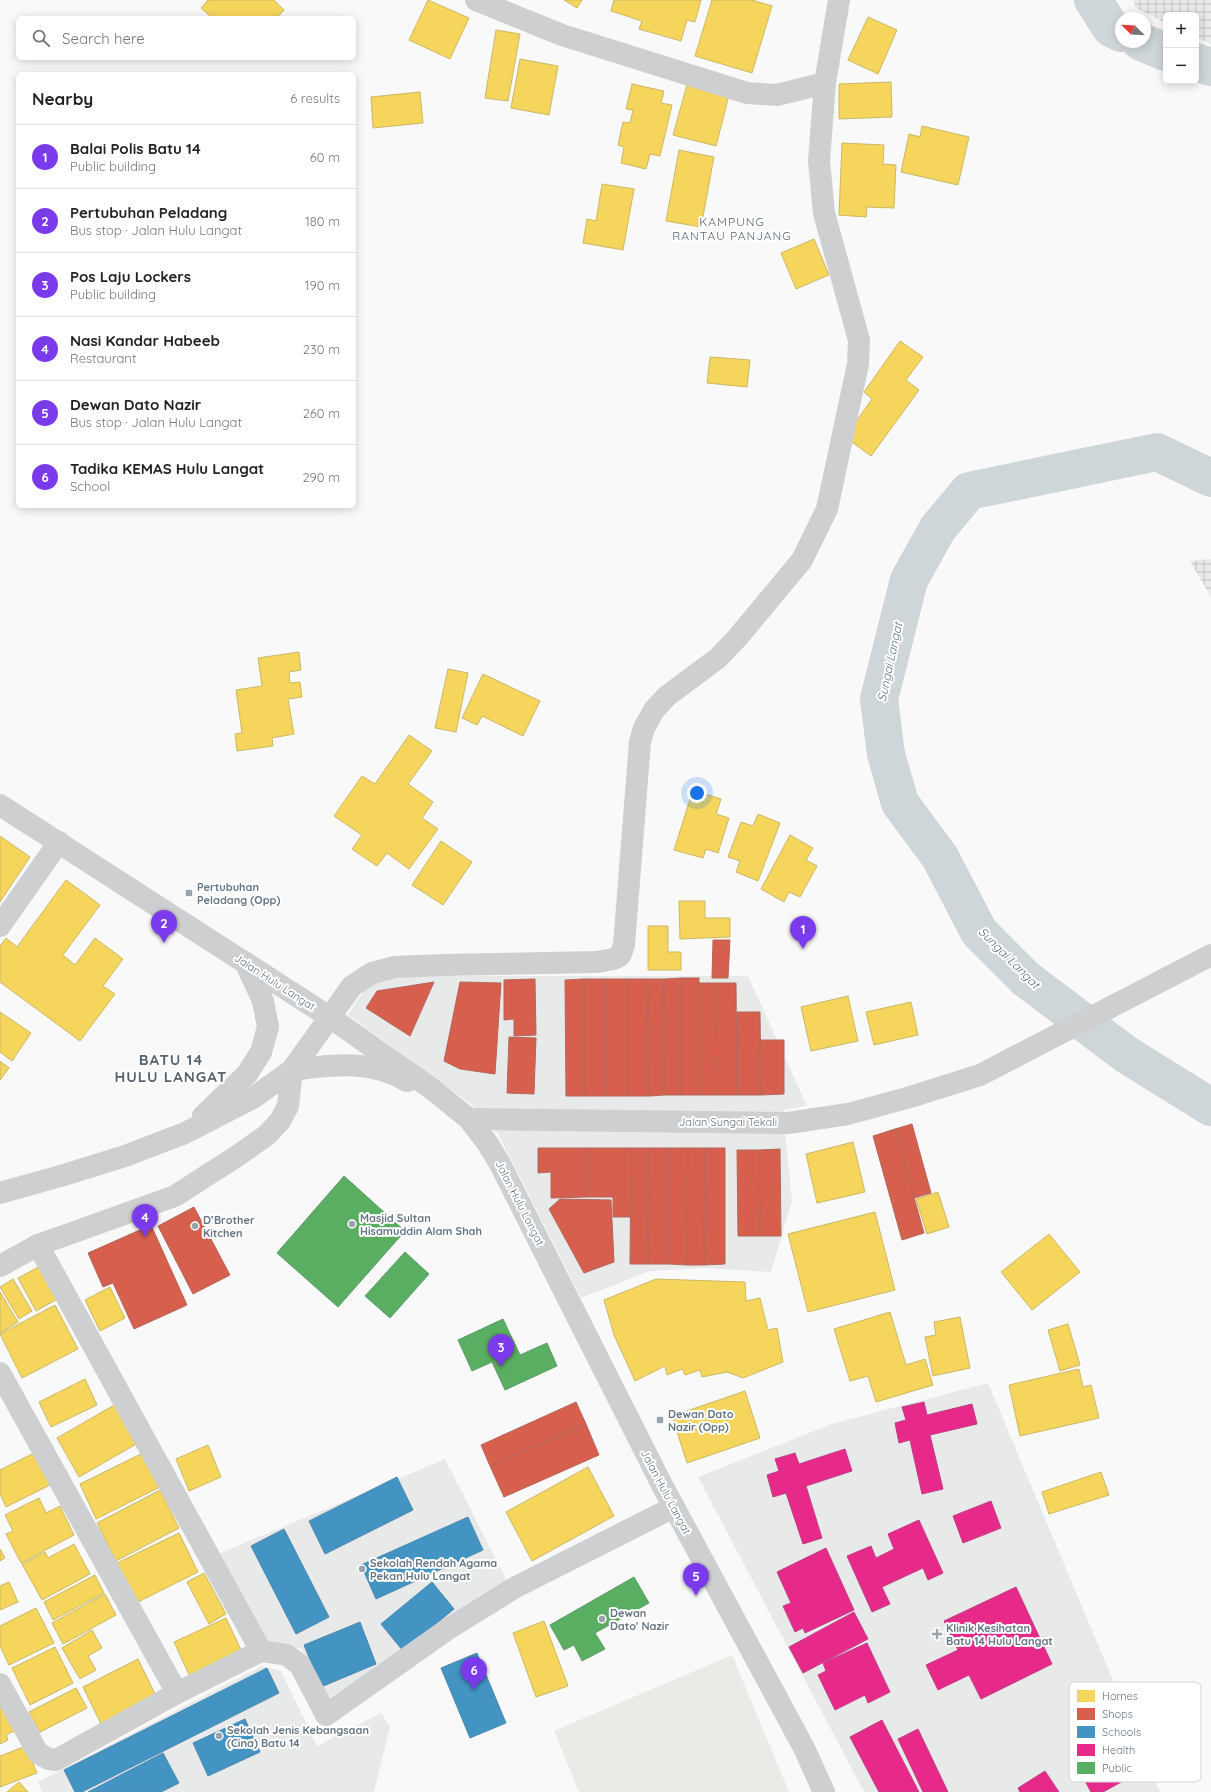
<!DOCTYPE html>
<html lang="en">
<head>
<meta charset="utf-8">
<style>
	body { margin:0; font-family:Quicksand,sans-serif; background:#f6f6f6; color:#222 }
	.controls { position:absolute; right:12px; top:12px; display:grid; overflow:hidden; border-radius:6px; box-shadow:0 2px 10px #0003 }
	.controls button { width:36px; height:36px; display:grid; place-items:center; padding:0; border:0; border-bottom:1px solid #e0e0e0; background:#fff; color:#222; font:20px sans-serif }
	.compass { position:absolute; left:1115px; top:12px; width:36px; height:36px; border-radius:50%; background:#fff; box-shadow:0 2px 10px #0003; rotate:294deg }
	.you { position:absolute; left:697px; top:793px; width:14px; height:14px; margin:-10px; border:3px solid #fff; border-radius:50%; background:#1a73e8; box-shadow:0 0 0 6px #1a73e833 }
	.badge { display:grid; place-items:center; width:26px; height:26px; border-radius:50%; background:#7c3aed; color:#fff; font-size:13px; font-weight:700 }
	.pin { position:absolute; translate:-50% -33px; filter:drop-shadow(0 1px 2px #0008) }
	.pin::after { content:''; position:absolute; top:21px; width:14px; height:12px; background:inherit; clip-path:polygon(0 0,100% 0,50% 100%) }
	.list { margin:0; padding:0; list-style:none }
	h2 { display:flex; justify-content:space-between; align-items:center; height:52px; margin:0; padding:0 16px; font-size:17px }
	h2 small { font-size:13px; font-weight:400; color:#767676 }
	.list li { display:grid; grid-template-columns:26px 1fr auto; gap:12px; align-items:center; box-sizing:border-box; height:64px; padding:0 16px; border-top:1px solid #e0e0e0 }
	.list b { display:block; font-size:15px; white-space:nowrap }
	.list p { margin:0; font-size:13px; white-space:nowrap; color:#767676 }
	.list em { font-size:13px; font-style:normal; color:#767676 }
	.icon { flex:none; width:22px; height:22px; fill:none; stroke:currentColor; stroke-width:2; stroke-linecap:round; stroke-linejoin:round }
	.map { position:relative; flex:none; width:1211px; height:1792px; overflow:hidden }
	.search { position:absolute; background:#fff; box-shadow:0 2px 10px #0003; left:16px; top:16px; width:340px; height:44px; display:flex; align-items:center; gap:10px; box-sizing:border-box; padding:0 14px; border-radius:6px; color:#767676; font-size:15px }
	.panel { position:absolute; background:#fff; box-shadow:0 2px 10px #0003; left:16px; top:72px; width:340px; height:436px; border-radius:6px }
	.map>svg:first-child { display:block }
	.built { fill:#e8e9e9 }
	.industrial { fill:url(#industrial-grid) }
	.pitch { fill:#e8ebe6 }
	.homes { fill:#f6d55c; stroke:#cab868 }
	.shops { fill:#d6604d; stroke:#b4675d }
	.schools { fill:#4393c3; stroke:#4d8ab0 }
	.health { fill:#e7298a; stroke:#c04088 }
	.public { fill:#5aae61; stroke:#5d9d6b }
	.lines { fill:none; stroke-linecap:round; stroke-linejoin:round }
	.river { stroke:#ced6d9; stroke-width:38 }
	.minor { stroke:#cecfd0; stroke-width:22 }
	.poi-dot { fill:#99a4ac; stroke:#fff; stroke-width:1.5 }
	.labels { text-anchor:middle; stroke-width:4; stroke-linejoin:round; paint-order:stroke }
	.poi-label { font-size:11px; font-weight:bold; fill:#657683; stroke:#fff; text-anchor:start }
	.street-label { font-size:11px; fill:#657683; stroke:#fff }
	.neighbourhood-label { font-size:12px; letter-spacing:1px; fill:#57646e; stroke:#fff }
	.water-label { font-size:12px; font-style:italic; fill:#60757c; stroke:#fff }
	.district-label { font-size:15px; font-weight:bold; letter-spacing:1px; fill:#57646e; stroke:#fff }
	.key { fill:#fff; stroke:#d1d6da; stroke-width:1 }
	.key-label { font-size:11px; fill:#657683 }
</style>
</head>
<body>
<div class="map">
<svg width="1211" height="1792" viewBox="0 0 1211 1792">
	<defs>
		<pattern id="industrial-grid" width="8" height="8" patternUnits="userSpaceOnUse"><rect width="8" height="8" fill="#e8e9e9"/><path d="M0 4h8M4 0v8" fill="none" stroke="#c0c1c2"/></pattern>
	</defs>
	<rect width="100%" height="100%" fill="#f9f9f9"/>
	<g class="built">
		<path d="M395 976H748L807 1106 783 1110 792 1201 771 1272 703 1268 650 1271 581 1298 498 1134 472 1105 348 1015 368 984Z"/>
		<path d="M988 1383 1160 1792H864L698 1477 832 1424Z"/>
		<path d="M445 1459 508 1583 328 1704 301 1648 268 1650 216 1555Z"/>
		<path d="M262 1666 281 1671 317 1746 381 1713 390 1727 374 1792H42L38 1782Z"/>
	</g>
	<g class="industrial">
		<path d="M1133 0H1211V44L1196 37V15H1166V23L1136 8Z"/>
		<path d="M1211 559V597L1190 561Z"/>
	</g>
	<path class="pitch" d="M732 1655 789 1792H579L554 1731Z"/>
	<g class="homes">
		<path d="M208 0H274L284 10 277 18H212L201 8Z"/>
		<path d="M428 0 469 18 450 59 409 40Z"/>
		<path d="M564 0H582L577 8Z"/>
		<path d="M614 0H701L695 22 687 20 681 41 639 29 642 21 611 11Z"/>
		<path d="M712 0H752L772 6 752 73 695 56Z"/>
		<path d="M868 17 897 30 878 74 848 60Z"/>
		<path d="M496 30 520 34 508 101 485 98Z"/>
		<path d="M520 59 558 66 549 115 511 108Z"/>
		<path d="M891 82 892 117 839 119V84Z"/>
		<path d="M632 84 664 91 661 103 672 105 660 156 650 154 646 169 621 163 624 147 618 145 623 122 630 123 633 110 626 109Z"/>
		<path d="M687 85 729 95 716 146 673 135Z"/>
		<path d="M420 92 423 123 373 128 371 97Z"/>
		<path d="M922 126 969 137 958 185 901 172 909 134 920 137Z"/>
		<path d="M842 143 884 145 883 164 896 165 894 208 867 207 866 217 839 215Z"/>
		<path d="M679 150 714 157 701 227 666 221Z"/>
		<path d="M602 184 634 189 623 250 583 243 587 219 596 221Z"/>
		<path d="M814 239 829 275 796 289 781 253Z"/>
		<path d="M900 341 923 357 906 380 919 390 871 456 845 437 872 399 864 392Z"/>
		<path d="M710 357 750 360 747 387 707 383Z"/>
		<path d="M299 652 301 670 289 672 290 683 300 682 302 697 288 699 294 734 272 738 273 746 237 751 235 734 242 733 236 690 262 686 258 658Z"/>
		<path d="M448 669 468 673 456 732 435 728Z"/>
		<path d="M483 674 540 701 523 736 482 716 477 725 462 718Z"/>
		<path d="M409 735 432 751 408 784 433 802 422 818 438 829 409 869 387 853 377 866 352 849 362 835 334 816 362 776 375 784Z"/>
		<path d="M693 790 721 799 716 814 729 818 718 853 706 849 703 858 674 850Z"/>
		<path d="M758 814 780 823 758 881 736 872 740 861 728 857 741 822 753 826Z"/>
		<path d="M790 835 813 848 806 860 817 866 800 897 789 892 784 902 761 889Z"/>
		<path d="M0 836 30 857 0 902Z"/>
		<path d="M441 841 472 862 443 905 412 885Z"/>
		<path d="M66 880 100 905 63 955 75 965 95 938 123 959 103 986 115 994 80 1041 0 982V946L6 938 17 947Z"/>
		<path d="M679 901H705V918H730V937L680 939Z"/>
		<path d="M648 926H668V952H681V970H648Z"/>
		<path d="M848 996 858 1041 811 1051 801 1007Z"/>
		<path d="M911 1002 918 1035 874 1045 866 1012Z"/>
		<path d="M0 1012 31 1033 12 1061 0 1052Z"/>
		<path d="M0 1061 9 1068 0 1080Z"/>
		<path d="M853 1142 865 1192 817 1203 806 1154Z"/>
		<path d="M938 1192 949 1227 927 1234 916 1199Z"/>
		<path d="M875 1212 895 1290 808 1312 788 1234Z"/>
		<path d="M1049 1234 1080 1272 1032 1310 1001 1272Z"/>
		<path d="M46 1263 63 1296 36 1311 18 1278Z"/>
		<path d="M13 1279 32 1311 19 1319 0 1287Z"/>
		<path d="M656 1279 745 1282 746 1301 760 1298 768 1330 777 1328 783 1362 743 1378 727 1372 702 1377 700 1370 685 1375 682 1369 667 1375 665 1366 635 1381 614 1335 604 1300Z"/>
		<path d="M110 1287 125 1318 100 1331 85 1300Z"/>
		<path d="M0 1292 18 1322 0 1333Z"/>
		<path d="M55 1305 78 1349 22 1378 0 1334Z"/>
		<path d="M890 1312 906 1365 925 1359 933 1385 876 1402 868 1376 850 1381 834 1329Z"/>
		<path d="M960 1317 970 1368 933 1376 925 1337 936 1335 934 1322Z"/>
		<path d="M1068 1324 1080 1365 1060 1371 1048 1330Z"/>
		<path d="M1079 1369 1083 1387 1091 1385 1099 1418 1020 1436 1009 1385Z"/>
		<path d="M85 1379 97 1405 51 1427 39 1402Z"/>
		<path d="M745 1391 760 1438 687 1463 672 1416Z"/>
		<path d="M116 1404 138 1443 79 1477 57 1438Z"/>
		<path d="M208 1445 221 1477 189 1491 176 1459Z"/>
		<path d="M34 1453 50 1485 6 1507 0 1494V1470Z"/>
		<path d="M143 1453 160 1487 96 1519 80 1484Z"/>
		<path d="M588 1467 614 1516 532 1561 506 1512Z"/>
		<path d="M1101 1472 1109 1495 1049 1514 1042 1492Z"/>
		<path d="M160 1490 179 1528 116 1561 97 1523Z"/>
		<path d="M39 1498 46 1513 60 1506 74 1535 21 1563 6 1534 13 1531 5 1515Z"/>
		<path d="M179 1533 198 1572 136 1603 117 1563Z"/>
		<path d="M74 1544 90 1574 42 1600 22 1564 45 1552 48 1558Z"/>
		<path d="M0 1549 5 1558 0 1561Z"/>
		<path d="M204 1573 226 1614 209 1624 187 1582Z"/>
		<path d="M95 1575 104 1593 53 1620 44 1602Z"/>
		<path d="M9 1582 18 1602 0 1610V1586Z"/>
		<path d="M105 1594 116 1615 63 1644 52 1623Z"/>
		<path d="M36 1608 54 1643 9 1665 0 1646V1626Z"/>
		<path d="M226 1618 243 1654 191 1679 174 1642Z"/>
		<path d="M544 1621 568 1686 536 1697 513 1633Z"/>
		<path d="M92 1630 102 1648 88 1656 96 1670 80 1679 62 1648Z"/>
		<path d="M55 1647 73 1683 30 1705 12 1668Z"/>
		<path d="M138 1659 156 1696 101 1724 83 1687Z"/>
		<path d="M76 1688 87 1708 40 1732 29 1712Z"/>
		<path d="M4 1706 16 1730 6 1735 8 1740 0 1744V1708Z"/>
		<path d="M26 1746 37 1773 0 1787V1756Z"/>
		<path d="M19 1782 28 1792H7Z"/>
	</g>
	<g class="shops">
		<path d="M713 940H730L728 978H712Z"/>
		<rect x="681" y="978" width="18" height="117"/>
		<path d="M681 978V1095H665L664 979Z"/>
		<path d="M535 979 536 1035 514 1036V1019L504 1020V980Z"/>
		<path d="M584 979V1096H566L565 980Z"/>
		<rect x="584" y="979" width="22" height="117"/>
		<rect x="606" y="979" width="22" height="117"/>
		<path d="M628 979H648L649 1096H628Z"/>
		<path d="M648 979H664L665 1095 649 1096Z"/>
		<path d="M434 982 410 1036 366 1008 377 991Z"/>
		<path d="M460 982 501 983 495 1074 460 1069 444 1061Z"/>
		<path d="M699 983H715L716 1095H699Z"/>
		<path d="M715 983H736L737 1095H716Z"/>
		<path d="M737 1012H760L761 1095H737Z"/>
		<path d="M509 1037 536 1038 534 1094 507 1093Z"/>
		<path d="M760 1040H784V1094L761 1095Z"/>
		<path d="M912 1124 931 1193 914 1198 895 1129Z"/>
		<path d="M895 1129 924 1233 902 1240 873 1136Z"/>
		<path d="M538 1148H586V1197L551 1198V1172L538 1173Z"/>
		<path d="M586 1148H631L630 1217H613V1197H586Z"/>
		<path d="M631 1148H649L648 1264H630Z"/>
		<path d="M649 1148H669V1264H648Z"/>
		<path d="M669 1148H688L687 1265 669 1264Z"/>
		<path d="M688 1148H705L704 1265H687Z"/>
		<path d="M705 1148H725V1264L704 1265Z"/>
		<path d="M780 1149 781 1236H760L759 1150Z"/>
		<path d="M737 1150H759L760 1236H738Z"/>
		<path d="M560 1199 611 1200 614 1262 584 1273 549 1209Z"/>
		<path d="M194 1207 230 1275 193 1294 158 1226Z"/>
		<path d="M151 1225 187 1305 134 1329 113 1283 103 1287 88 1253Z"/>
		<path d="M576 1402 586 1424 490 1466 481 1445Z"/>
		<path d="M586 1424 599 1455 504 1497 490 1466Z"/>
	</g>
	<g class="schools">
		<path d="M397 1477 413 1510 325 1554 309 1521Z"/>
		<path d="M468 1517 483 1550 376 1599 361 1565Z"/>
		<path d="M284 1529 329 1617 296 1634 251 1546Z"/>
		<path d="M432 1582 454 1609 403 1651 381 1624Z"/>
		<path d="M360 1622 376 1664 321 1687 304 1645Z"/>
		<path d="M477 1653 506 1723 470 1738 441 1668Z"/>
		<path d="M267 1668 279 1693 82 1792H75L64 1770Z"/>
		<path d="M245 1719 260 1752 208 1776 193 1743Z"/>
		<path d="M163 1753 179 1783 161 1792H88Z"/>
	</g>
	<g class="health">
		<path d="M924 1402 927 1415 972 1404 977 1424 930 1435 943 1489 922 1494 910 1440 899 1443 895 1423 906 1420 902 1407Z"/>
		<path d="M845 1449 852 1471 806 1486 822 1538 803 1544 786 1493 773 1497 767 1475 779 1471 775 1459 795 1453 799 1464Z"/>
		<path d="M991 1501 1001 1528 963 1543 953 1516Z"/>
		<path d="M919 1520 943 1573 928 1580 923 1568 882 1587 890 1604 872 1612 847 1556 871 1546 876 1558 894 1549 888 1534Z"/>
		<path d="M826 1548 854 1610 805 1633 803 1628 795 1632 783 1606 791 1603 777 1572Z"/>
		<path d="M1016 1587 1052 1664 981 1699 969 1675 938 1690 926 1665 958 1650 944 1621Z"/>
		<path d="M854 1612 868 1639 803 1673 789 1647Z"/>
		<path d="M867 1643 890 1692 868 1703 865 1695 835 1710 818 1675 826 1671 823 1663Z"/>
		<path d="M882 1720 919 1792H879L850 1737Z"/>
		<path d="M918 1729 948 1792H923L898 1739Z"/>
		<path d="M1127 1741 1143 1770 1103 1792H1091L1078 1768Z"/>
		<path d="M1045 1771 1059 1792H1020L1018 1788Z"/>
	</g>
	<g class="public">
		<path d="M344 1176 405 1231 338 1307 277 1253Z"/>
		<path d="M405 1252 429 1274 390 1318 365 1296Z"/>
		<path d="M503 1319 520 1355 547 1343 557 1366 505 1390 492 1362 472 1371 458 1340Z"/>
		<path d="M634 1577 649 1603 595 1633 605 1649 582 1661 574 1645 564 1650 550 1625Z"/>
	</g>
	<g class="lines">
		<g class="river">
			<path d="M1093 0 1111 28 1121 33"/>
			<path d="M1141 42 1166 52"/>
			<path d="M1196 62 1211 67"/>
			<path d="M1211 478 1157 452 969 491 938 528 909 580 879 699 886 754 900 803 940 857 979 932 1026 979 1127 1055 1211 1107"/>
		</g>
		<g class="minor">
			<path d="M476 0 562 35 747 93 777 95 825 83"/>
			<path d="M0 805 331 1018 432 1089 469 1119 488 1144 500 1164 662 1485 804 1748 824 1792"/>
			<path d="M0 926 59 842"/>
			<path d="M292 1070C331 1065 371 1059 407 1081"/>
			<path d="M203 1116 247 1074 261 1052 268 1027 263 1001 245 962"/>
			<path d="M469 1119 788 1123 848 1114 907 1098 980 1075 1211 955"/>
			<path d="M0 1193 64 1175 125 1156 185 1133 253 1098 292 1070 352 986 372 973 395 967 444 965 597 962 614 959 620 956 624 945 640 742 644 728 654 710 667 696 718 658 738 637 802 560 827 509 858 364 859 340 824 213 819 161 825 83 839 0"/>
			<path d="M38 1245 261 1651"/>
			<path d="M0 1266 38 1245 175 1196 237 1156 267 1135 280 1121 288 1106 292 1070"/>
			<path d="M0 1373 177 1693"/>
			<path d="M0 1684 38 1753 49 1759 56 1760 177 1693 261 1651 287 1655 300 1665 326 1715 448 1629 514 1588 674 1507"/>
		</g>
	</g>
	<g class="poi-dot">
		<rect x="185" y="889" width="8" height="8" rx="2"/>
		<circle cx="352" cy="1224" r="4"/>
		<circle cx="195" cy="1226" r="4"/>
		<rect x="656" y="1416" width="8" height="8" rx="2"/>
		<circle cx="362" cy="1569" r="4"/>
		<circle cx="602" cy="1619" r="4"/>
		<path d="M935 1628h4v4h4v4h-4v4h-4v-4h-4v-4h4z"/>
		<circle cx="219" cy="1736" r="4"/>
	</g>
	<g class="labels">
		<g class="poi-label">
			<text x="197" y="891">Pertubuhan<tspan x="197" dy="13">Peladang (Opp)</tspan></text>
			<text x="360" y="1222">Masjid Sultan<tspan x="360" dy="13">Hisamuddin Alam Shah</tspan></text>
			<text x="203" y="1224">D’Brother<tspan x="203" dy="13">Kitchen</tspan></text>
			<text x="668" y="1418">Dewan Dato<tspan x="668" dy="13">Nazir (Opp)</tspan></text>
			<text x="370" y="1567">Sekolah Rendah Agama<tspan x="370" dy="13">Pekan Hulu Langat</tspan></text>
			<text x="610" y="1617">Dewan<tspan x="610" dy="13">Dato' Nazir</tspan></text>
			<text x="946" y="1632">Klinik Kesihatan<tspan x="946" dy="13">Batu 14 Hulu Langat</tspan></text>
			<text x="227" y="1734">Sekolah Jenis Kebangsaan<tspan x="227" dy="13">(Cina) Batu 14</tspan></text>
		</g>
		<g class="street-label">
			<text transform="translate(275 982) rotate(33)" y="4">Jalan Hulu Langat</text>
			<text x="728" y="1126">Jalan Sungai Tekali</text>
			<text transform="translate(520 1203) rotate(63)" y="4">Jalan Hulu Langat</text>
			<text transform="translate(666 1492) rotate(62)" y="4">Jalan Hulu Langat</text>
		</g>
		<g class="neighbourhood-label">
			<text x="732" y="226">KAMPUNG<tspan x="732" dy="14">RANTAU PANJANG</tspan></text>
		</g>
		<g class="water-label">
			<text transform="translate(890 662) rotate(-78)" y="4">Sungai Langat</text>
			<text transform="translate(1009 958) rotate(45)" y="4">Sungai Langat</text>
		</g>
		<g class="district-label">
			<text x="171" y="1065">BATU 14<tspan x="171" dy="17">HULU LANGAT</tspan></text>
		</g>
	</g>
	<rect x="1069" y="1682" width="132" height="100" rx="6" class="key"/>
	<rect x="1077" y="1690" width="18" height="12" fill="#f6d55c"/>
	<rect x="1077" y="1708" width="18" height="12" fill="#d6604d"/>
	<rect x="1077" y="1726" width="18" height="12" fill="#4393c3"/>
	<rect x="1077" y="1744" width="18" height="12" fill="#e7298a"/>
	<rect x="1077" y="1762" width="18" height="12" fill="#5aae61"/>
	<g class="key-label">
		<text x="1102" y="1700">Homes</text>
		<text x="1102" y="1718">Shops</text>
		<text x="1102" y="1736">Schools</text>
		<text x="1102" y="1754">Health</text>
		<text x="1102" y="1772">Public</text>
	</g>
</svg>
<div class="controls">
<button>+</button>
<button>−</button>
</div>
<svg class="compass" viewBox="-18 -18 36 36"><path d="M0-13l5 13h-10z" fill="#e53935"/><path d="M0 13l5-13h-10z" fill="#767676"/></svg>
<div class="you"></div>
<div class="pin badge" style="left:803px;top:949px">1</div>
<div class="pin badge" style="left:164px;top:943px">2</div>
<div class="pin badge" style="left:501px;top:1367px">3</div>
<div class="pin badge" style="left:145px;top:1237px">4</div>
<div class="pin badge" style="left:696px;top:1596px">5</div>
<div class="pin badge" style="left:474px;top:1690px">6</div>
<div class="search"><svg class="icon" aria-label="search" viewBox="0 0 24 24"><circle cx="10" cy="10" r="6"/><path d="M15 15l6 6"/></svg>Search here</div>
<section class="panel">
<h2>Nearby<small>6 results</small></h2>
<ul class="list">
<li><span class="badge">1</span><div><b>Balai Polis Batu 14</b><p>Public building</p></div><em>60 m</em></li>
<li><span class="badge">2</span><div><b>Pertubuhan Peladang</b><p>Bus stop · Jalan Hulu Langat</p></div><em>180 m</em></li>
<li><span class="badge">3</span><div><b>Pos Laju Lockers</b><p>Public building</p></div><em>190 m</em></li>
<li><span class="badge">4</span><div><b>Nasi Kandar Habeeb</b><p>Restaurant</p></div><em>230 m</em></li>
<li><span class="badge">5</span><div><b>Dewan Dato Nazir</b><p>Bus stop · Jalan Hulu Langat</p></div><em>260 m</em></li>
<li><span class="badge">6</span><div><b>Tadika KEMAS Hulu Langat</b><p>School</p></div><em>290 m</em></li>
</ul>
</section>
</div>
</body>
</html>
